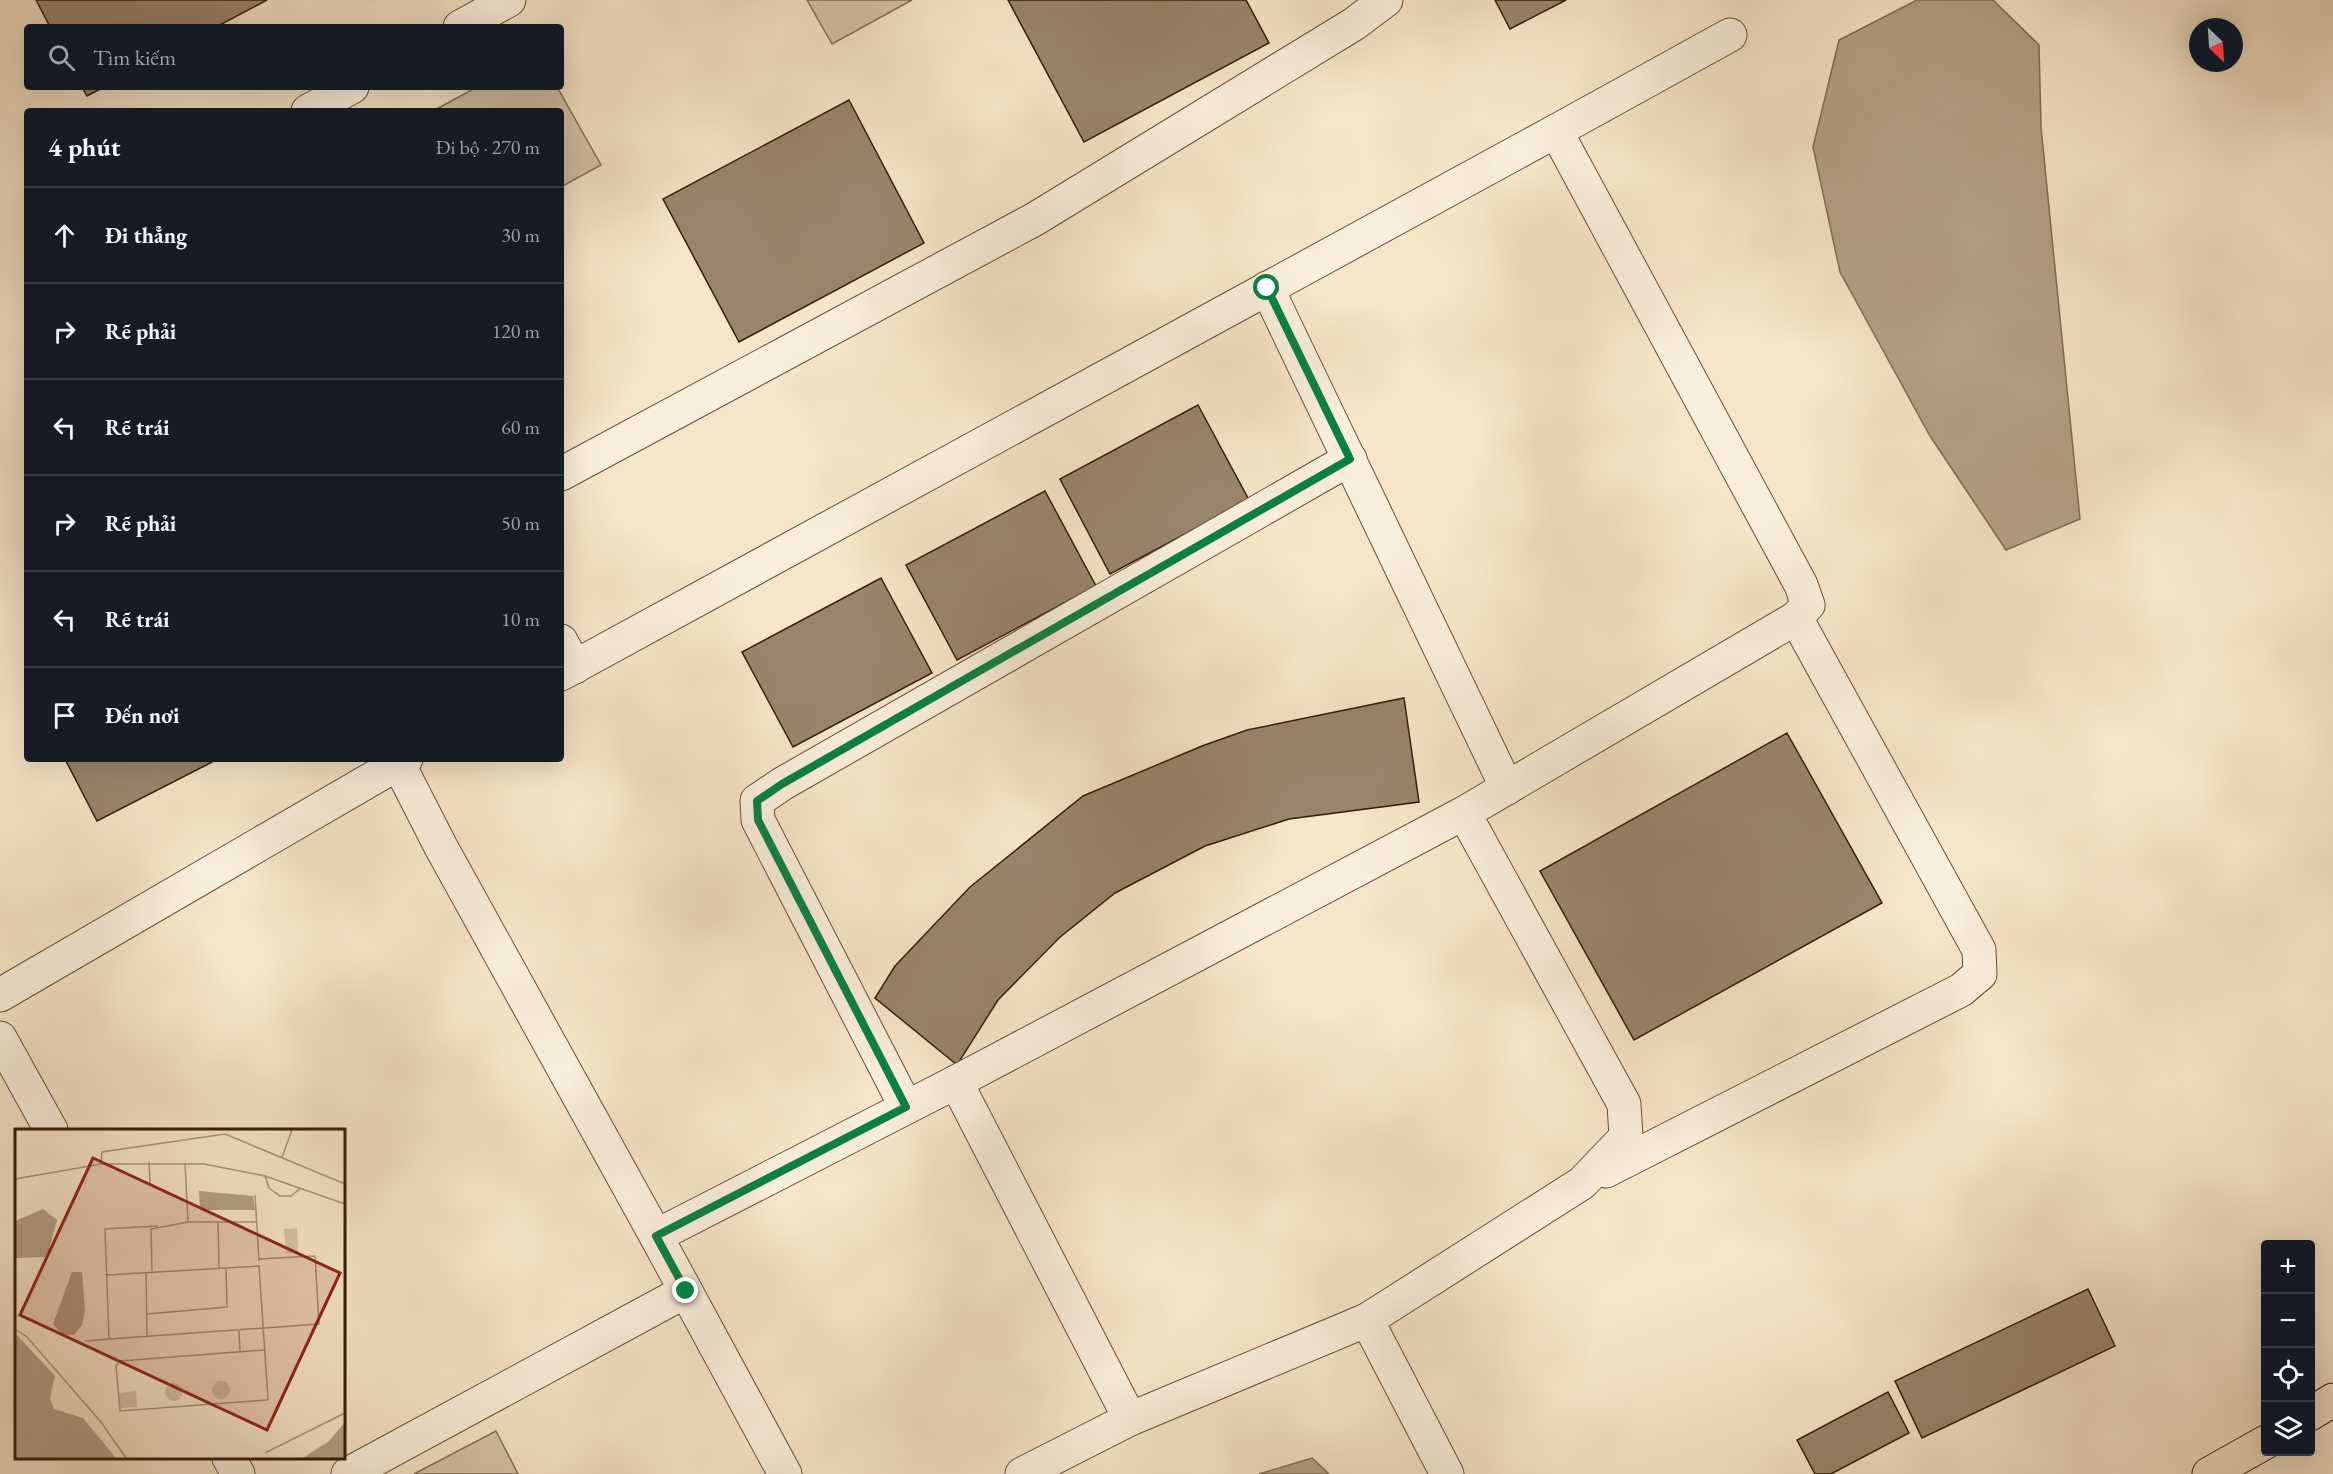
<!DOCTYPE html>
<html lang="vi">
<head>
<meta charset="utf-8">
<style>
	body { margin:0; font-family:"EB Garamond",serif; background:#20242c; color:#f1f3f6 }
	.controls { position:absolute; right:18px; bottom:18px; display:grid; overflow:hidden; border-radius:6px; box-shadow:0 6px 24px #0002 }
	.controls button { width:54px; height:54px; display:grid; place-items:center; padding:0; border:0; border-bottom:2px solid #363941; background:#171b24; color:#f1f3f6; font:30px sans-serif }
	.compass { position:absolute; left:2189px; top:18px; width:54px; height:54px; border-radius:50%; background:#171b24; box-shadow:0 6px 24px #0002; rotate:155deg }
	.stop { position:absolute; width:18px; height:18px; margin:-14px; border:4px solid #0b8043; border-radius:50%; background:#fff }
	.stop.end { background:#0b8043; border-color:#fff; box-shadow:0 2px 6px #0008 }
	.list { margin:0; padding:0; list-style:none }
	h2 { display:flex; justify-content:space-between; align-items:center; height:78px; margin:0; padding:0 24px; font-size:26px }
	h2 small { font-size:20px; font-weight:400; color:#9ea1a6 }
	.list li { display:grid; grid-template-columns:39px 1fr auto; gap:18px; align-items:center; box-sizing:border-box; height:96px; padding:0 24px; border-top:2px solid #363941 }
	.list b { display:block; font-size:22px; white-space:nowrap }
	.list em { font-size:20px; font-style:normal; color:#9ea1a6 }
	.icon { flex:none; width:33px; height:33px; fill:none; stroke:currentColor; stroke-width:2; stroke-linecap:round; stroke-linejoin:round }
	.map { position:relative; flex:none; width:2333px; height:1474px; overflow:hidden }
	.search { position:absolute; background:#171b24; box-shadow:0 6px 24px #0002; left:24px; top:24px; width:540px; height:66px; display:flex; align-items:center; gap:15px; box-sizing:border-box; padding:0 21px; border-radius:6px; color:#9ea1a6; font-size:22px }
	.panel { position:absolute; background:#171b24; box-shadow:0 6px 24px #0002; left:24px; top:108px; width:540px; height:654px; border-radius:6px }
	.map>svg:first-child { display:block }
	.green { fill:#d5c3a8; stroke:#856f59; stroke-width:1.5 }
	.water { fill:#b4a087; stroke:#816b55; stroke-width:1.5 }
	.building { fill:#99846d; stroke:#351b0a; stroke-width:1.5 }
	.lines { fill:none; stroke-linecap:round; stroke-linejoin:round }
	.minor-casing { stroke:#654e3a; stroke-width:35 }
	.highway-casing { stroke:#351b0a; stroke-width:35 }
	.minor { stroke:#f9eedb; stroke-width:33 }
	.highway { stroke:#f6e5c8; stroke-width:33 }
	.route { stroke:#0b8043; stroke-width:8 }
	.inset-road { fill:none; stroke:#a9947c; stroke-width:1.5 }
	.view { fill:#8f2418; fill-opacity:0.15; stroke:#8f2418; stroke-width:3 }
	.inset-edge { fill:none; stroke:#351b0a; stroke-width:3 }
</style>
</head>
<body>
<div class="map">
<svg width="2333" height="1474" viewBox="0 0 2333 1474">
	<rect width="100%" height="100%" fill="#f6e5c8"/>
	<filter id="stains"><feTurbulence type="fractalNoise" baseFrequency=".00333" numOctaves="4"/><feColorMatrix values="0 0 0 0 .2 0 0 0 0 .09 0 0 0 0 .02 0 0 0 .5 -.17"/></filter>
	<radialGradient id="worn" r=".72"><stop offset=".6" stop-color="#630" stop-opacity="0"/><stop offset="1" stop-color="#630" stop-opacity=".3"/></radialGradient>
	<g class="green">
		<path d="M807 0H912L832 44Z"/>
		<path d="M477 87H557L601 165 561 187V111H433Z"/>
		<path d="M496 1431 518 1474H414Z"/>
	</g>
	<g class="water">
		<path d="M1917 0H1993L2039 45 2041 127 2080 519 2006 550 1930 436 1840 272 1813 147 1839 40Z"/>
		<path d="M1312 1458 1329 1474H1259Z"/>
	</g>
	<g class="building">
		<path d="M36 0H267L216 27H50Z"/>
		<path d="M1008 0H1246L1269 43 1084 142Z"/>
		<path d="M1495 0H1566L1510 29Z"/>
		<path d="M82 87H104L87 96Z"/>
		<path d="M849 100 924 243 739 342 663 199Z"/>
		<path d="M1198 405 1249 500 1110 574 1060 479Z"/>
		<path d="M1045 491 1096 586 957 660 906 565Z"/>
		<path d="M881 578 932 673 793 747 742 652Z"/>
		<path d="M1404 698 1419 802 1289 819 1205 846 1115 893 1059 938 998 1000 957 1065 875 998 895 966 970 887 1083 796 1202 746 1247 730Z"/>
		<path d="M1787 733 1882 903 1634 1040 1540 871Z"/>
		<path d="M69 759H218L97 821 66 761Z"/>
		<path d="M2088 1289 2115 1346 1922 1438 1895 1381Z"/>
		<path d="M1888 1392 1909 1433 1831 1474H1815L1797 1440Z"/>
	</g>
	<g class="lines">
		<g class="minor-casing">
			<g id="minor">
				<path d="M460 27 509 0"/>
				<path d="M308 111 352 87"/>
				<path d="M1267 288 1507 788"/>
				<path d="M561 474 1035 219 1354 24 1386 0"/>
				<path d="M561 641 575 667"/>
				<path d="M561 674 1556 131"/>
				<path d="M396 759 441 847 656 1236 956 1082 1464 813 1796 618 1808 605 1801 585 1556 131 1730 35"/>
				<path d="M0 995 406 759"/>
				<path d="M0 1038 51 1130"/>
				<path d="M956 1082 1130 1419"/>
				<path d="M906 1107 758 820 757 801 782 784 1350 459"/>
				<path d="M1606 1171 1961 990 1980 974 1979 950 1796 618"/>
				<path d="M656 1236 785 1474"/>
				<path d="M1367 1320 1447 1474"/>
				<path d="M229 1458 238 1474"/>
				<path d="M348 1474 686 1291"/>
				<path d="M1022 1474 1130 1419 1367 1320 1582 1183 1626 1137 1624 1104 1464 813"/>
			</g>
		</g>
		<g class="highway-casing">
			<g id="highway">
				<path d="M2310 1414 2333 1400"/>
				<path d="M2209 1474 2266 1442"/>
			</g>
		</g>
		<use href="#minor" class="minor"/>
		<use href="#highway" class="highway"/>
	</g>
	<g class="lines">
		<path class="route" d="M686 1291 656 1236 906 1107 758 820 757 801 782 784 1350 459 1267 288"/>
	</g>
	<g transform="translate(15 1129)">
		<rect width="330" height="330" fill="#f6e5c8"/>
		<path d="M282 99 283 124H271L269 100ZM197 261a9 9 0 1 1 18 0a9 9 0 1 1-18 0ZM150 263a9 9 0 1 1 18 0a9 9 0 1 1-18 0ZM121 262 122 278 105 279 104 264Z" fill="#d5c3a8"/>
		<path d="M184 62 238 67 240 81H185ZM28 80 42 91 32 128 0 129V92ZM57 143H67L70 181 67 196 59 206H48L38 195ZM0 204 40 247 35 269 39 280 68 289 101 329H0ZM330 293V329H288L314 312Z" fill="#b4a087"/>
		<path class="inset-road" d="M267 28 277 1M134 33 135 54M170 34 173 93M86 35 87 23 210 5 330 55M250 47 254 59 265 67H276L286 59M0 50 86 35H189L250 47 330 75M240 66 244 132M203 94 204 139M137 142 136 100 173 93H241M131 143 132 208M92 146 244 137 253 270 252 271 105 282 101 237 105 232 249 221M132 185 212 178 211 139M0 200 12 208 86 293 111 329M224 202 225 222M94 210 304 195 300 127 243 130M70 212 94 210 90 100 143 97M250 324 330 284"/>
		<path class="view" d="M78 29 325 144 252 301 5 186Z"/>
		<rect width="330" height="330" class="inset-edge"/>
	</g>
	<rect width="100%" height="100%" filter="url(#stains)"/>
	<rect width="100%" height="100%" fill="url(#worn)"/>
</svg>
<div class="controls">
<button>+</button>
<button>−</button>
<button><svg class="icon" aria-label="locate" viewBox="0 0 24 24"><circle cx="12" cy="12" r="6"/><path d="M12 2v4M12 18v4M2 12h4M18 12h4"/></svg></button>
<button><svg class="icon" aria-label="layers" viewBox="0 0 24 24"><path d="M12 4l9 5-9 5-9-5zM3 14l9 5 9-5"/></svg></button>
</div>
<svg class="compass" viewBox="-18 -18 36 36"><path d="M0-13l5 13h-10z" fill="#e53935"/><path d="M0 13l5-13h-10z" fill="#9ea1a6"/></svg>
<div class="stop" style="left:1267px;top:288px"></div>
<div class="stop end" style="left:686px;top:1291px"></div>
<div class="search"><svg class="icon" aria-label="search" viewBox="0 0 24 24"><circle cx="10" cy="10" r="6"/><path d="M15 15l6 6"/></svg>Tìm kiếm</div>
<section class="panel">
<h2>4 phút<small>Đi bộ · 270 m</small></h2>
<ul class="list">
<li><svg class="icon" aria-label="ahead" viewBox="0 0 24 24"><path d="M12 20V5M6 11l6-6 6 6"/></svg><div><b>Đi thẳng</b></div><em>30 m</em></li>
<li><svg class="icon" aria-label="right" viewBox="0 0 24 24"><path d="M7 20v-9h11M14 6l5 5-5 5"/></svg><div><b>Rẽ phải</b></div><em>120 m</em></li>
<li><svg class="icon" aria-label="left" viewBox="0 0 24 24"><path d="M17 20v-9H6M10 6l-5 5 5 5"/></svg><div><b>Rẽ trái</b></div><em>60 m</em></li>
<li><svg class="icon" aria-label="right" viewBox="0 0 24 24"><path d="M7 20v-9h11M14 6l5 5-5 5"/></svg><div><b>Rẽ phải</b></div><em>50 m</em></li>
<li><svg class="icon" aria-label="left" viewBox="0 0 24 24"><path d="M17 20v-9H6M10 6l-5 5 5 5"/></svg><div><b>Rẽ trái</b></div><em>10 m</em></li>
<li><svg class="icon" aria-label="arrive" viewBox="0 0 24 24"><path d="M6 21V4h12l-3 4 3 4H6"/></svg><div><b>Đến nơi</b></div></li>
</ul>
</section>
</div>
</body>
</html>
